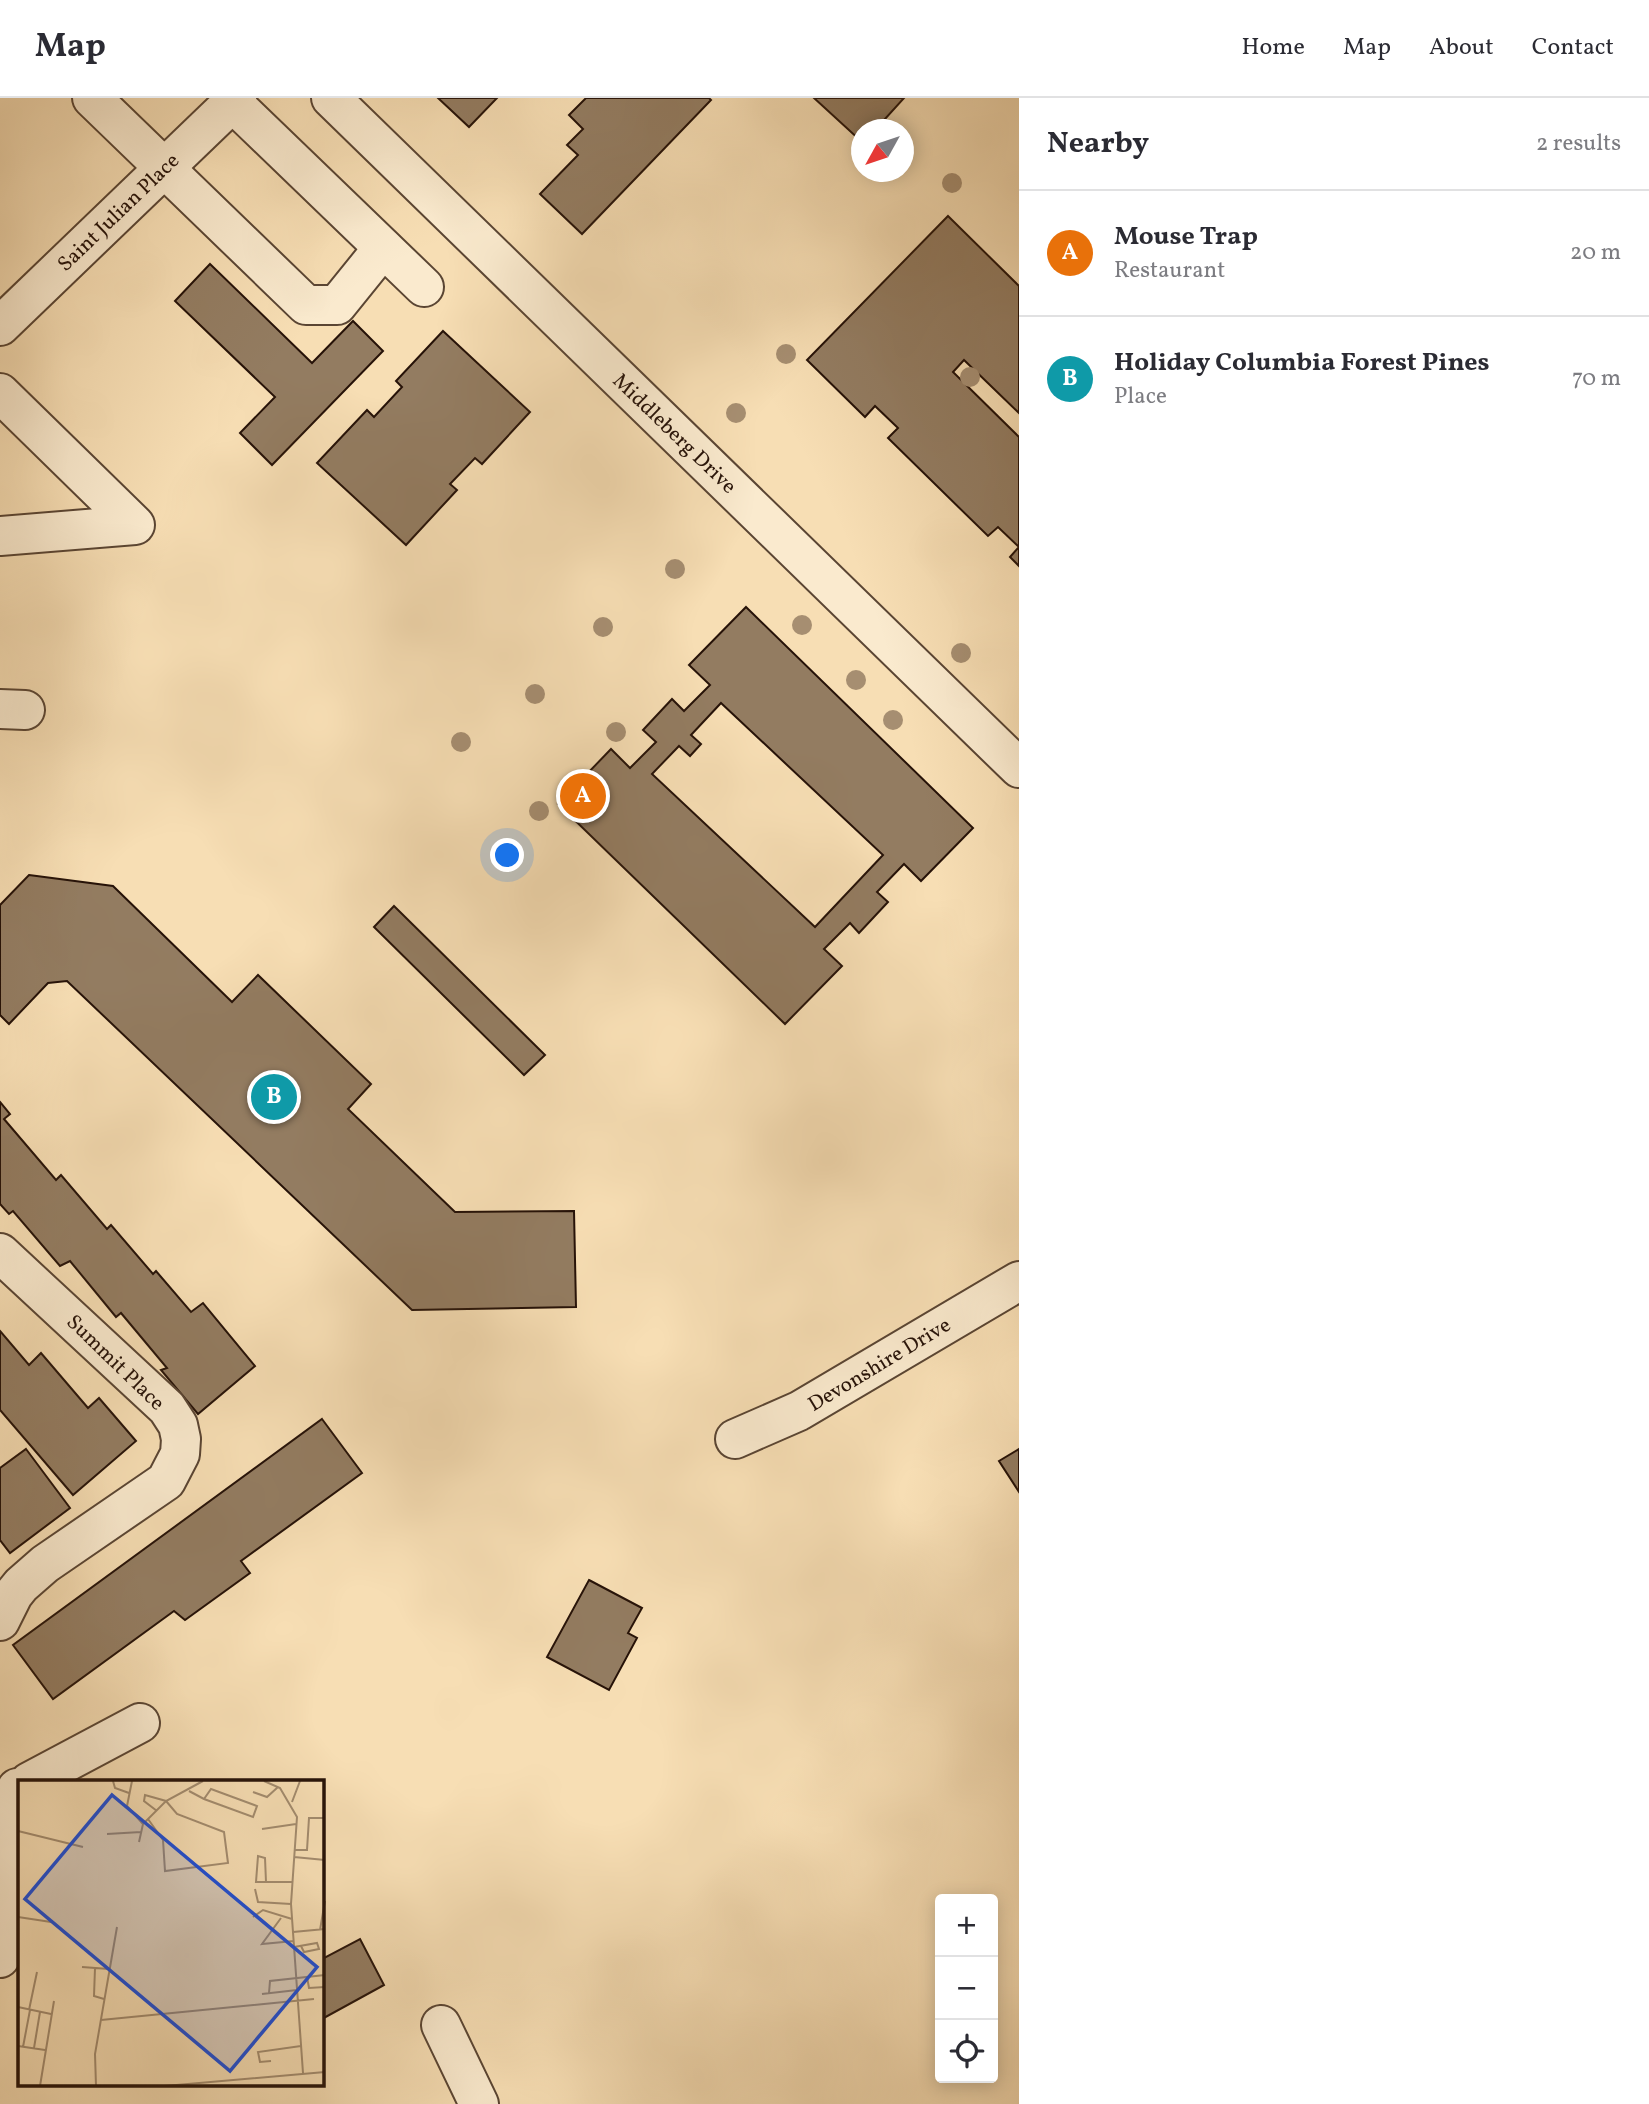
<!DOCTYPE html>
<html lang="en">
<head>
<meta charset="utf-8">
<style>
	body { margin:0; font-family:Vollkorn,serif; background:#f7f7f7; color:#2b2b33 }
	.controls { position:absolute; right:21px; bottom:21px; display:grid; overflow:hidden; border-radius:7px; box-shadow:0 4px 18px #0003 }
	.controls button { width:63px; height:63px; display:grid; place-items:center; padding:0; border:0; border-bottom:2px solid #e1e1e2; background:#fff; color:#2b2b33; font:35px sans-serif }
	.compass { position:absolute; left:851px; top:21px; width:63px; height:63px; border-radius:50%; background:#fff; box-shadow:0 4px 18px #0003; rotate:230deg }
	.you { position:absolute; left:508px; top:758px; width:24px; height:24px; margin:-18px; border:5px solid #fff; border-radius:50%; background:#1a73e8; box-shadow:0 0 0 10px #1a73e833 }
	.badge { display:grid; place-items:center; width:46px; height:46px; border-radius:50%; background:#8f2418; color:#fff; font-size:23px; font-weight:700 }
	.pin { position:absolute; translate:-50% -50%; border:4px solid #fff; box-shadow:0 2px 7px #0006 }
	.list { margin:0; padding:0; list-style:none }
	h2 { display:flex; justify-content:space-between; align-items:center; height:91px; margin:0; padding:0 28px; font-size:30px }
	h2 small { font-size:23px; font-weight:400; color:#7c7c81 }
	.list li { display:grid; grid-template-columns:46px 1fr auto; gap:21px; align-items:center; box-sizing:border-box; height:126px; padding:0 28px; border-top:2px solid #e1e1e2 }
	.list b { display:block; font-size:26px; white-space:nowrap }
	.list p { margin:0; font-size:23px; white-space:nowrap; color:#7c7c81 }
	.list em { font-size:23px; font-style:normal; color:#7c7c81 }
	.icon { flex:none; width:38px; height:38px; fill:none; stroke:currentColor; stroke-width:2; stroke-linecap:round; stroke-linejoin:round }
	.map { position:relative; flex:none; width:1019px; height:2006px; overflow:hidden }
	header { display:flex; align-items:center; gap:42px; box-sizing:border-box; height:98px; padding:0 35px; background:#fff; border-bottom:2px solid #e1e1e2 }
	header strong { font-size:33px }
	nav { display:flex; gap:38px; margin-inline-start:auto; font-size:24px }
	main { display:flex }
	aside { flex:1; background:#fff }
	.map>svg:first-child { display:block }
	.building { fill:#937c61; stroke:#261208; stroke-width:2; fill-rule:evenodd }
	.lines { fill:none; stroke-linecap:round; stroke-linejoin:round }
	.minor-casing { stroke:#5a4533; stroke-width:42 }
	.minor { stroke:#faeace; stroke-width:38 }
	.tree { fill:#a68e71 }
	.labels { text-anchor:middle; stroke-width:6; stroke-linejoin:round; paint-order:stroke }
	.street-label { font-size:21px; fill:#261208; stroke:#faeace }
	.inset-road { fill:none; stroke:#a38c6f; stroke-width:2 }
	.view { fill:#1d4ed8; fill-opacity:0.15; stroke:#1d4ed8; stroke-width:3.5 }
	.inset-edge { fill:none; stroke:#261208; stroke-width:3.5 }
</style>
</head>
<body>
<header>
<strong>Map</strong>
<nav><a>Home</a><a>Map</a><a>About</a><a>Contact</a></nav>
</header>
<main>
<div class="map">
<svg width="1019" height="2006" viewBox="0 0 1019 2006">
	<rect width="100%" height="100%" fill="#f7deb4"/>
	<filter id="stains"><feTurbulence type="fractalNoise" baseFrequency=".00286" numOctaves="4"/><feColorMatrix values="0 0 0 0 .2 0 0 0 0 .09 0 0 0 0 .02 0 0 0 .5 -.17"/></filter>
	<radialGradient id="worn" r=".72"><stop offset=".6" stop-color="#630" stop-opacity="0"/><stop offset="1" stop-color="#630" stop-opacity=".3"/></radialGradient>
	<g class="building">
		<path d="M438 0H497L469 29Z"/>
		<path d="M586 0H709L711 2 582 136 540 96 578 57 567 47 583 31 569 17Z"/>
		<path d="M814 0H904L875 32H862V44Z"/>
		<path d="M948 118 1019 188V315L964 262 953 274 1019 339V468L1010 459 1019 449 998 429 988 438 888 340 898 330 875 308 865 319 807 262Z"/>
		<path d="M210 166 312 265 353 223 383 253 272 367 240 335 275 299 175 203Z"/>
		<path d="M443 233 530 314 482 366 475 360 450 386 457 392 406 447 317 365 367 312 374 319 402 289 396 283Z"/>
		<path d="M746 509 973 730 921 783 904 766 877 794 888 804 859 835 850 825 824 851 842 868 785 926 558 706 611 651 630 670 656 644 643 632 672 601 684 613 710 587 689 567ZM721 605 883 757 815 829 652 676 679 648 690 658 701 646 691 637Z"/>
		<path d="M29 777 113 788 232 904 258 877 371 986 348 1011 455 1114 574 1113 576 1209 412 1212 67 883 48 885 9 926 0 917V807Z"/>
		<path d="M394 808 545 957 524 977 374 829Z"/>
		<path d="M0 1004 10 1016 4 1021 56 1082 61 1077 107 1131 111 1127 153 1176 156 1173 191 1214 203 1205 255 1268 198 1316 161 1272 167 1270 121 1215 116 1219 70 1163 60 1168 13 1113 9 1116 0 1106Z"/>
		<path d="M0 1233 29 1267 41 1255 88 1310 99 1300 136 1343 73 1397 0 1312Z"/>
		<path d="M322 1321 362 1375 241 1463 250 1475 185 1522 174 1513 53 1601 13 1547Z"/>
		<path d="M26 1351 70 1410 10 1455 0 1442V1370Z"/>
		<path d="M1019 1351V1394L999 1363Z"/>
		<path d="M589 1482 642 1510 628 1535 637 1540 609 1592 547 1559Z"/>
		<path d="M360 1841 384 1887 322 1921V1861Z"/>
	</g>
	<g class="lines">
		<g class="minor-casing">
			<g id="minor">
				<path d="M92 0 306 207H337L383 150"/>
				<path d="M331 0 1019 670"/>
				<path d="M232 4 424 189"/>
				<path d="M0 228 237 0"/>
				<path d="M0 295 135 427 0 438"/>
				<path d="M0 611 25 612"/>
				<path d="M0 1155 167 1310 178 1327 181 1341 180 1356 166 1383 45 1466 21 1487 13 1497 0 1523"/>
				<path d="M735 1341 799 1313 1019 1183"/>
				<path d="M29 1684 140 1625"/>
				<path d="M0 1860 13 1836 2 1763 17 1690"/>
				<path d="M441 1927 479 2006"/>
			</g>
		</g>
		<use href="#minor" class="minor"/>
	</g>
	<g class="tree">
		<circle cx="952" cy="85" r="10"/>
		<circle cx="786" cy="256" r="10"/>
		<circle cx="970" cy="279" r="10"/>
		<circle cx="736" cy="315" r="10"/>
		<circle cx="675" cy="471" r="10"/>
		<circle cx="802" cy="527" r="10"/>
		<circle cx="603" cy="529" r="10"/>
		<circle cx="961" cy="555" r="10"/>
		<circle cx="856" cy="582" r="10"/>
		<circle cx="535" cy="596" r="10"/>
		<circle cx="893" cy="622" r="10"/>
		<circle cx="616" cy="634" r="10"/>
		<circle cx="461" cy="644" r="10"/>
		<circle cx="539" cy="713" r="10"/>
	</g>
	<g class="labels">
		<g class="street-label">
			<text transform="translate(118 114) rotate(-44)" y="7">Saint Julian Place</text>
			<text transform="translate(675 335) rotate(44)" y="7">Middleberg Drive</text>
			<text transform="translate(116 1264) rotate(44)" y="7">Summit Place</text>
			<text transform="translate(879 1266) rotate(-31)" y="7">Devonshire Drive</text>
		</g>
	</g>
	<g transform="translate(18 1682)">
		<rect width="306" height="306" fill="#f7deb4"/>
		<path class="inset-road" d="M95 1 97 8 111 13M114 1 109 26 125 44M246 1 262 8 279 37 273 124 285 293M171 11 186 19 235 37 239 26 193 9 186 19M235 12 249 17 260 7M274 22 282 1M130 39 145 60 147 91 210 83 206 52 159 34 148 21 127 15 126 21 139 31M244 49 278 44M0 51 65 67M89 54 123 52M121 62 125 44 148 21 185 1M277 70H289L291 38H307M276 77 307 80M248 102 247 78 240 76 238 102H275M237 109 240 122 273 124M0 137 33 142M235 137 245 130 274 139M263 138 244 164 276 161M302 150 307 121M275 152 307 149M276 167 299 163 301 169 286 172 283 166M64 187 91 189M77 188 76 216 86 219M289 197 291 208 307 207M251 213 252 201 307 195M244 214 279 210M0 227 33 234M11 230 19 192M83 240 296 219M0 266 27 270M5 267 12 230M16 268 22 232M253 281 242 282 240 272 283 266M22 306 36 221M78 306 77 274 99 147M147 306 307 292"/>
		<path class="view" d="M94 15 299 187 212 291 7 119Z"/>
		<rect width="306" height="306" class="inset-edge"/>
	</g>
	<rect width="100%" height="100%" filter="url(#stains)"/>
	<rect width="100%" height="100%" fill="url(#worn)"/>
</svg>
<div class="controls">
<button>+</button>
<button>−</button>
<button><svg class="icon" aria-label="locate" viewBox="0 0 24 24"><circle cx="12" cy="12" r="6"/><path d="M12 2v4M12 18v4M2 12h4M18 12h4"/></svg></button>
</div>
<svg class="compass" viewBox="-18 -18 36 36"><path d="M0-13l5 13h-10z" fill="#e53935"/><path d="M0 13l5-13h-10z" fill="#7c7c81"/></svg>
<div class="you"></div>
<div class="pin badge" style="left:583px;top:698px;background:#e8710a">A</div>
<div class="pin badge" style="left:274px;top:999px;background:#0f9aa8">B</div>
</div>
<aside>
<h2>Nearby<small>2 results</small></h2>
<ul class="list">
<li><span class="badge" style="background:#e8710a">A</span><div><b>Mouse Trap</b><p>Restaurant</p></div><em>20 m</em></li>
<li><span class="badge" style="background:#0f9aa8">B</span><div><b>Holiday Columbia Forest Pines</b><p>Place</p></div><em>70 m</em></li>
</ul>
</aside>
</main>
</body>
</html>
